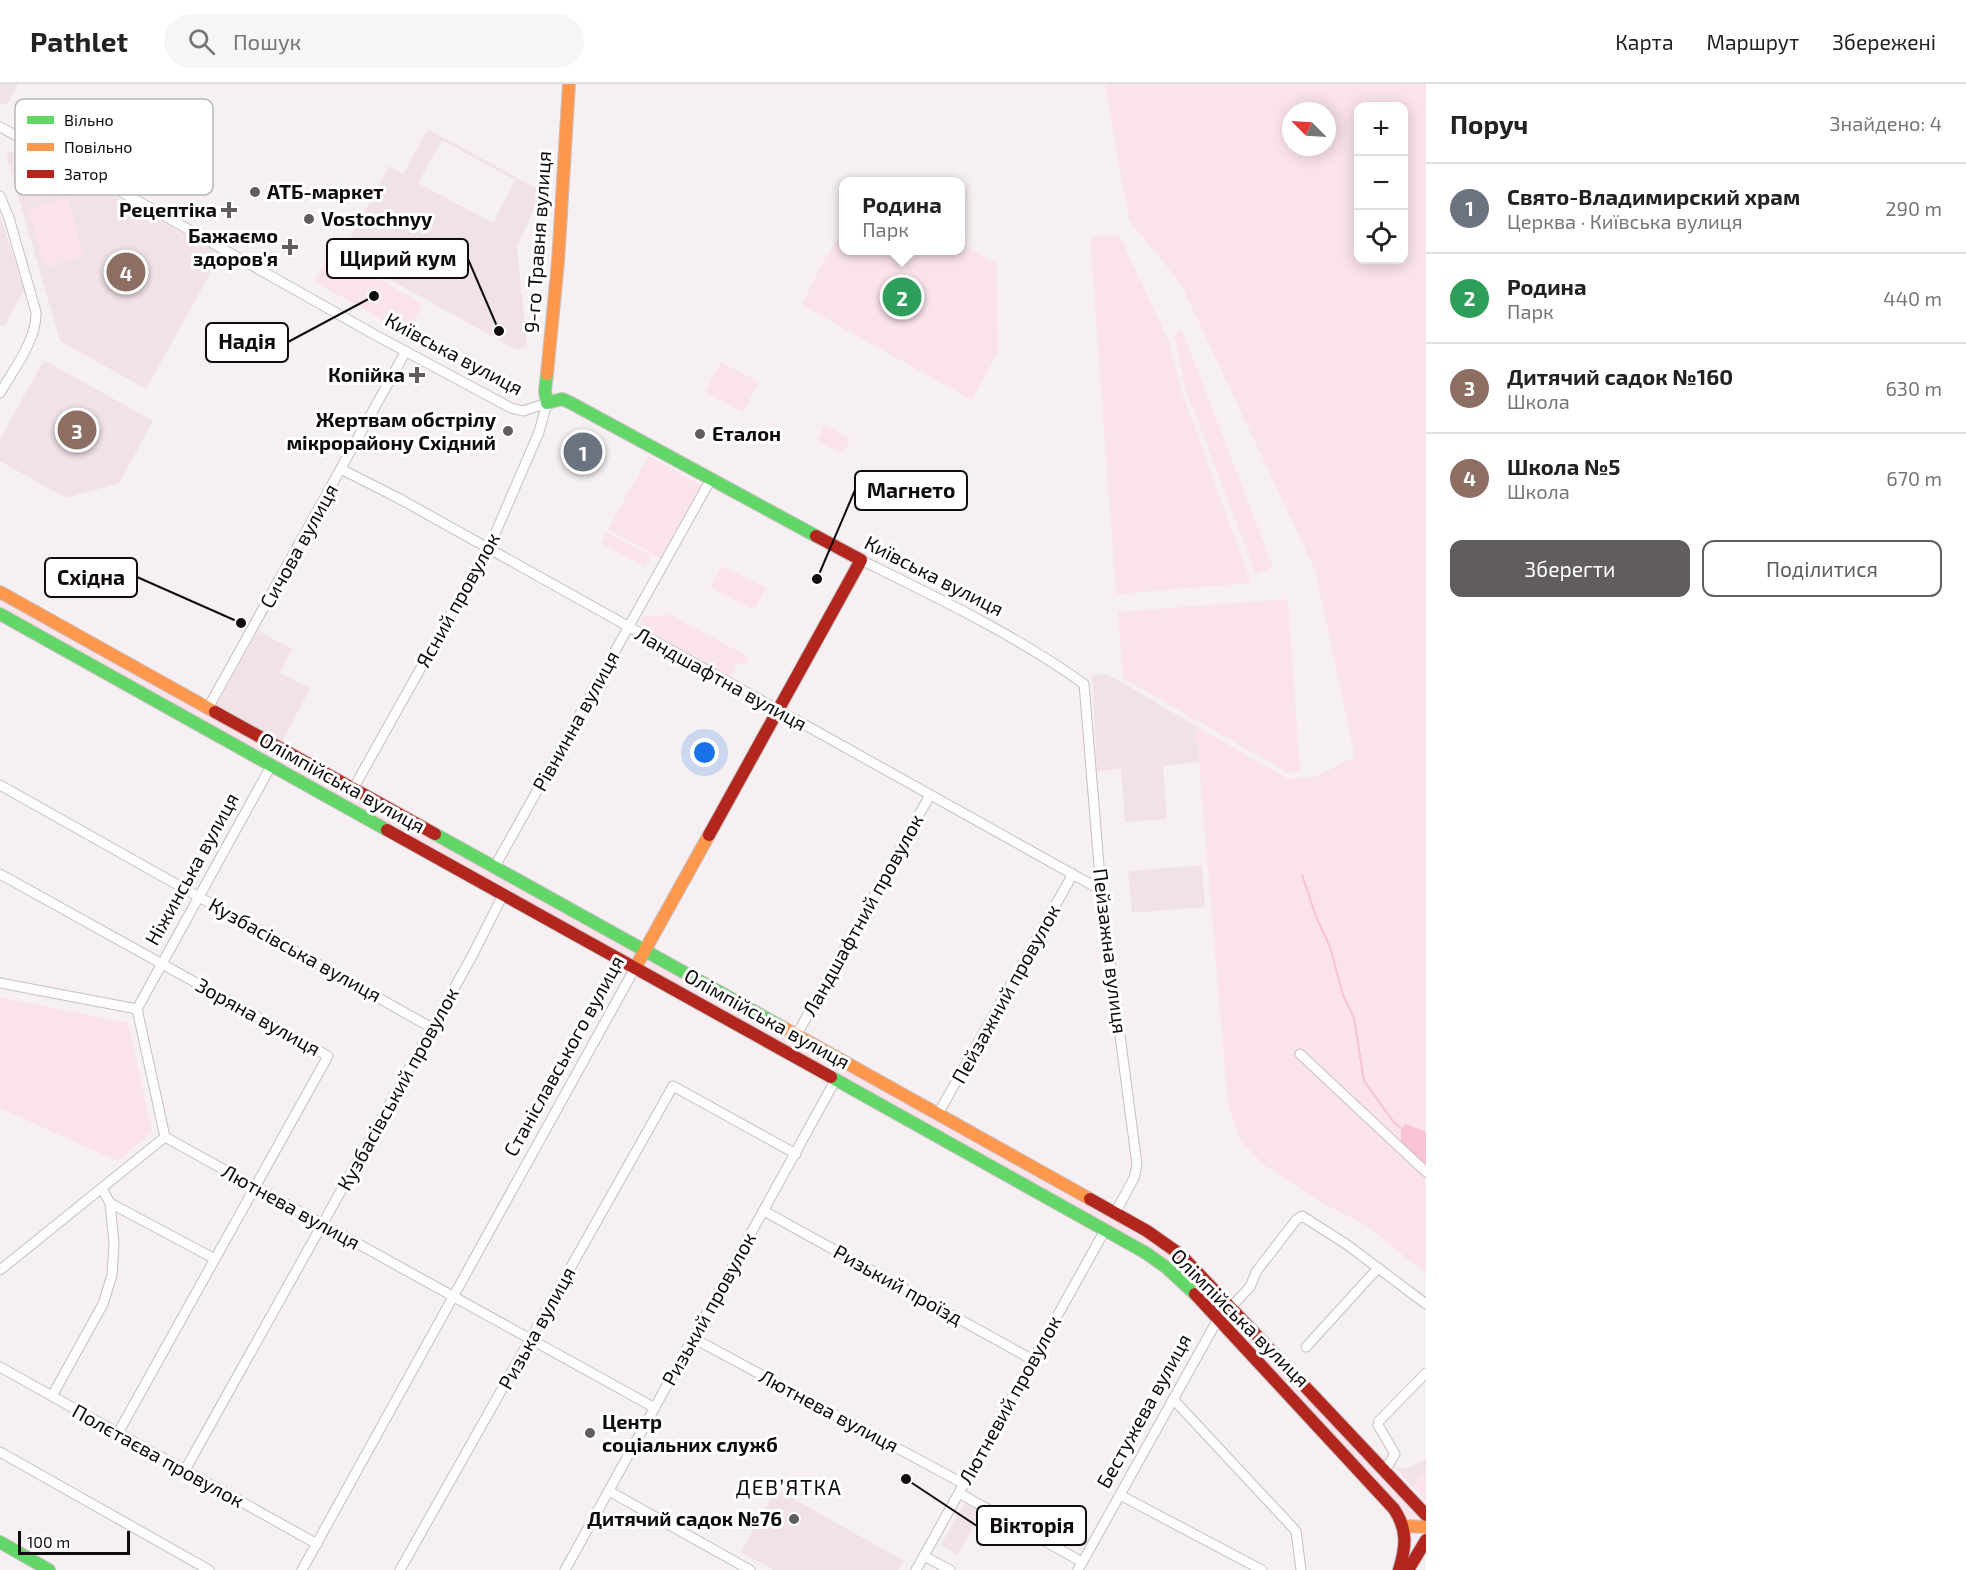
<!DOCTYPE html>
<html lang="uk">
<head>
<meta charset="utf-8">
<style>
	body { margin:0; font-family:"Exo 2",sans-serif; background:#f6f6f6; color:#222 }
	.controls { position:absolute; right:18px; top:18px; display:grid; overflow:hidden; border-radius:12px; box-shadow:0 3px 15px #0003 }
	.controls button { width:54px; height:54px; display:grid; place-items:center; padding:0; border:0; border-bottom:2px solid #e0e0e0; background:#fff; color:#222; font:30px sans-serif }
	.compass { position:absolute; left:1282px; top:18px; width:54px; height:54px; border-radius:50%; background:#fff; box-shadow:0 3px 15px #0003; rotate:294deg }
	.scale { position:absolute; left:18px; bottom:15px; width:112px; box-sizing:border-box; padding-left:6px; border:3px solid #100c0d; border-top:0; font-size:16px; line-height:21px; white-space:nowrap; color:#100c0d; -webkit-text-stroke:4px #fff; paint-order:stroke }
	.you { position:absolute; left:705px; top:669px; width:21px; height:21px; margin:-15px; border:4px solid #fff; border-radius:50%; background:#1a73e8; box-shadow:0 0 0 9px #1a73e833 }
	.badge { display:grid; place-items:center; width:39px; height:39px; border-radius:50%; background:#615c5d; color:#fff; font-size:20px; font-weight:700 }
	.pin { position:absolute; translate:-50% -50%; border:3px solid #fff; box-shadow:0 2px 6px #0006 }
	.popup { position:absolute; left:839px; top:93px; width:126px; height:78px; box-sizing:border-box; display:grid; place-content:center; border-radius:12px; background:#fff; filter:drop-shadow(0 2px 4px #0005); font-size:20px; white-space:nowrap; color:#767676 }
	.popup b { font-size:22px; color:#222 }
	.popup::after { content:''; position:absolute; left:50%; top:100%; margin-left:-12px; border:12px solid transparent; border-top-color:#fff }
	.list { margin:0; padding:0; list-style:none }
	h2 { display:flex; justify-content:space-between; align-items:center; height:78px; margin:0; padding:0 24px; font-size:26px }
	h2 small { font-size:20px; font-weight:400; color:#767676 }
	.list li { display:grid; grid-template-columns:39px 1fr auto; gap:18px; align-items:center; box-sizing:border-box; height:90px; padding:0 24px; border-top:2px solid #e0e0e0 }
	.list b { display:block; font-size:22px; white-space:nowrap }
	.list p { margin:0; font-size:20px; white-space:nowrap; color:#767676 }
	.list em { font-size:20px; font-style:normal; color:#767676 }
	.actions { display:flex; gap:12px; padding:18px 24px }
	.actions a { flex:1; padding:14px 0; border:2px solid #615c5d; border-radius:12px; text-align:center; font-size:21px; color:#615c5d }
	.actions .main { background:#615c5d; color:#fff }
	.icon { flex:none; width:33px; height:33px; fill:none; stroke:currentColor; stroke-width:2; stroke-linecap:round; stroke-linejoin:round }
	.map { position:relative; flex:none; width:1426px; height:1486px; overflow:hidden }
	header { display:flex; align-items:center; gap:36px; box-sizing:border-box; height:84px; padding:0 30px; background:#fff; border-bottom:2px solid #e0e0e0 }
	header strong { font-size:28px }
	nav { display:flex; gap:33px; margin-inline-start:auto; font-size:21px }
	.search { width:420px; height:54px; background:#f6f6f6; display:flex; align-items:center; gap:15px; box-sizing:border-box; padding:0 21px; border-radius:33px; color:#767676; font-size:22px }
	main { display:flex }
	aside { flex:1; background:#fff }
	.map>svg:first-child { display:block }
	.built { fill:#f0e2e7; fill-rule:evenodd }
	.green { fill:#fae3ea; fill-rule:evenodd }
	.water { fill:#fac2d5 }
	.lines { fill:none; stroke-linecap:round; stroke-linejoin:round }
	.stream { stroke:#fac2d5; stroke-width:2 }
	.street-casing { stroke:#c6c0c2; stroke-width:11 }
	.fast-casing { stroke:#c6c0c2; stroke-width:14 }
	.slow-casing { stroke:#c6c0c2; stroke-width:14 }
	.jam-casing { stroke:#c6c0c2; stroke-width:14 }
	.street { stroke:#fefdfd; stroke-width:9 }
	.fast { stroke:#63d668; stroke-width:12 }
	.slow { stroke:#ff974d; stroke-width:12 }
	.jam { stroke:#b3261e; stroke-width:12 }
	.poi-dot { fill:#615c5d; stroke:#fff; stroke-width:2 }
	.labels { text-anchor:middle; stroke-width:6; stroke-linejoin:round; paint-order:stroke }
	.poi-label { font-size:20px; font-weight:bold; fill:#100c0d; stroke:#fff; text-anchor:end }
	.street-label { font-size:20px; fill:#100c0d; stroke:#fff }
	.neighbourhood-label { font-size:21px; letter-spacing:1.5px; fill:#100c0d; stroke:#fff }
	.key { fill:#fff; stroke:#b7b6b6; stroke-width:1.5 }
	.key-label { font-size:16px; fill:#100c0d }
	.leader { fill:none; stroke:#100c0d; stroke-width:2 }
	.callout-dot { fill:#100c0d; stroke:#fff; stroke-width:2 }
	.callout { fill:#fff; stroke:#100c0d; stroke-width:2 }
	.callout-label { font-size:21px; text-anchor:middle; font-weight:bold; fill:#100c0d }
</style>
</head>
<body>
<header>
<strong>Pathlet</strong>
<div class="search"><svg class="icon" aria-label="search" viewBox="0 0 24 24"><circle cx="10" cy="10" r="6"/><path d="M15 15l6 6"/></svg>Пошук</div>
<nav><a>Карта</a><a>Маршрут</a><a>Збережені</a></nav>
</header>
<main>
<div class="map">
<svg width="1426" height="1486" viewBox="0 0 1426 1486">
	<rect width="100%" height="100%" fill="#f7f0f2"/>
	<g class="built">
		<path d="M0 0H18L7 20 0 21Z"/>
		<path d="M428 45 541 107 517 164 527 262 517 266 342 169 389 82 403 90ZM442 56 515 96 493 139 418 99Z"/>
		<path d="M15 66 49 77 65 85 221 170 146 305 60 257 6 70Z"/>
		<path d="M0 131 24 206 4 243 0 241Z"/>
		<path d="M44 276 153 337 119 399 66 414 0 377V355Z"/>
		<path d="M258 547 292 565 280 589 310 604 282 659 216 622Z"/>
		<path d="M1107 590 1196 642 1199 678 1163 682 1167 735 1125 738 1121 685 1097 687 1092 591Z"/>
		<path d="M1202 781 1205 823 1132 829 1128 787Z"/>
		<path d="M1426 1375V1417L1388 1376 1397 1383 1407 1385Z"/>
		<path d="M776 1405 904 1477 899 1486H773L741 1468Z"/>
		<path d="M966 1416 983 1425 958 1471 941 1461Z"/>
	</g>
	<g class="green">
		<path d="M1105 0H1426V1190L1367 1142 1322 1119 1265 1082 1241 1057 1228 1022 1196 642 1288 695 1315 693 1355 673 1315 486 1181 200 1129 136ZM1358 22H1404V176H1358ZM1291 27H1327V63H1291Z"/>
		<path d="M43 76 48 92 22 99 17 84Z"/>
		<path d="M68 114 84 172 45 184 28 125Z"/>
		<path d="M843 146 844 166H960L961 160 997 180 998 268 972 316 802 221 821 181Z"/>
		<path d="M1119 151 1168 256 1182 308 1251 499 1116 510 1090 153Z"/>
		<path d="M333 170 421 219 422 222 408 247 405 248 316 199 315 196 329 171Z"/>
		<path d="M1182 246 1273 483 1256 490 1185 304 1174 250Z"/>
		<path d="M721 278 759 298 743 328 705 308Z"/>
		<path d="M825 341 851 355 842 370 817 356Z"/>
		<path d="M649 372 704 403 663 476 608 445Z"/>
		<path d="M607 448 651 472 645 483 601 459Z"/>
		<path d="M722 482 766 504 754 526 710 504Z"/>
		<path d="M0 508 1163 1158 1426 1431V1443L1404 1442 1167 1184 0 531Z"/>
		<path d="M1288 515 1300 688 1288 689 1123 594 1118 528Z"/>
		<path d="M670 531 744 570 748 574V578L736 581 734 588 727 592 647 547 640 539 644 532Z"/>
		<path d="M0 913 126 939 130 946 152 1048 117 1077 0 1024Z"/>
		<path d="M1426 1389V1417C1415 1405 1408 1399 1426 1389Z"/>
	</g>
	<path class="water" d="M1406 1040 1426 1048V1082L1401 1061V1045Z"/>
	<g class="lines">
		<path class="stream" d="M1302 791 1317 835 1330 863 1343 911 1354 934 1364 997 1393 1037 1403 1046"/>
		<g class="street-casing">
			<g id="street">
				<path d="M0 43 138 117 377 252 511 324 523 327 547 319"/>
				<path d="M0 112 9 134 36 228C37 256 13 286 0 309"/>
				<path d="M341 385 400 415 1101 806"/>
				<path d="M861 476C936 513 1016 551 1084 600L1101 806 1137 1081 1134 1094 1115 1129"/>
				<path d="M208 624 406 267"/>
				<path d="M0 701 432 944"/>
				<path d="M353 705 492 457 539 348 547 319"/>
				<path d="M494 784 711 395"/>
				<path d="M0 790 328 972 118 1349"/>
				<path d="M0 899 137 925"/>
				<path d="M137 925 165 1053 655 1324"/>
				<path d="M137 925 271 682"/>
				<path d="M796 952 930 711"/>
				<path d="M1300 970 1426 1088"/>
				<path d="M938 1030 1073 790"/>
				<path d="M110 1119 215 1175"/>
				<path d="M764 1127 1033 1276"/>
				<path d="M0 1186 165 1053"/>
				<path d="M1232 1222 1250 1203 1256 1188 1296 1136 1302 1132 1346 1160 1426 1220"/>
				<path d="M693 1254 964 1400"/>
				<path d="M1306 1263 1378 1184"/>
				<path d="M0 1283 317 1460"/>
				<path d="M52 1312 103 1220 112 1191 114 1159 110 1119 102 1105"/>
				<path d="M1173 1315 1296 1447 1301 1486"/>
				<path d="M0 1368 209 1486"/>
				<path d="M185 1386 471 874 503 811"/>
				<path d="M1385 1386 1395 1370 1378 1341 1379 1337 1426 1289"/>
				<path d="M609 1407 750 1486"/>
				<path d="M959 1409 1082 1478"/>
				<path d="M1120 1411 1262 1486"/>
				<path d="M924 1472 950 1486"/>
				<path d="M302 1486 635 884"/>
				<path d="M400 1486 673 1002 796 1070"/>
				<path d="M565 1486 836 995"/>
				<path d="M916 1486 1105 1146"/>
				<path d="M1078 1486 1218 1235"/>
			</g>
		</g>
		<g class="fast-casing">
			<g id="fast">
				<path d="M547 290 545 307 547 319 562 315 571 319 816 452"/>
				<path d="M0 530 387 746"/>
				<path d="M435 750 784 944"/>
				<path d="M831 993 1146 1169 1167 1184 1195 1210"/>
				<path d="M0 1458 49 1486"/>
			</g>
		</g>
		<g class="slow-casing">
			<g id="slow">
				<path d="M547 290 558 178 569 0"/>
				<path d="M0 508 215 628"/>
				<path d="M635 884 709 751"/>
				<path d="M784 944 1090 1115"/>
				<path d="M1404 1442 1426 1443"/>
			</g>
		</g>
		<g class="jam-casing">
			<g id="jam">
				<path d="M215 628 435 750"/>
				<path d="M387 746 831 993"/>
				<path d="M709 751 861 476 816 452"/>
				<path d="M1090 1115 1147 1147 1181 1171 1426 1431"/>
				<path d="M1195 1210 1394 1425C1408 1446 1406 1463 1399 1486"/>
				<path d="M1408 1486 1426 1456"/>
			</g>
		</g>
		<use href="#street" class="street"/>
		<use href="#fast" class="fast"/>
		<use href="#slow" class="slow"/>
		<use href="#jam" class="jam"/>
	</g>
	<g class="poi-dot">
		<circle cx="255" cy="108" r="6"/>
		<path d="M226 117h6v6h6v6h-6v6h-6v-6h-6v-6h6z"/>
		<circle cx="309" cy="135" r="6"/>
		<path d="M287 154h6v6h6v6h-6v6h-6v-6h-6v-6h6z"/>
		<path d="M414 282h6v6h6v6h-6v6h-6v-6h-6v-6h6z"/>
		<circle cx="508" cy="347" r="6"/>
		<circle cx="700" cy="350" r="6"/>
		<circle cx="590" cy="1349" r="6"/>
		<circle cx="794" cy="1435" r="6"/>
	</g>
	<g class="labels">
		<g class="poi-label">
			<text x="267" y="115" text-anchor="start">АТБ-маркет</text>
			<text x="217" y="133">Рецептіка</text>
			<text x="321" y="142" text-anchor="start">Vostochnyy</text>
			<text x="278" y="159">Бажаємо<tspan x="278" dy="23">здоров'я</tspan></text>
			<text x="405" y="298">Копійка</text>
			<text x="496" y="343">Жертвам обстрілу<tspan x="496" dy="23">мікрорайону Східний</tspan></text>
			<text x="712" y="357" text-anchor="start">Еталон</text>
			<text x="602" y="1345" text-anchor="start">Центр<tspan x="602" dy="23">соціальних служб</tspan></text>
			<text x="782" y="1442">Дитячий садок №76</text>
		</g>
		<g class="street-label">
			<text transform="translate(538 158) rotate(-86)" y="7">9-го Травня вулиця</text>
			<text transform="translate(454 270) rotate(28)" y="7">Київська вулиця</text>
			<text transform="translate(299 462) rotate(-61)" y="7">Сичова вулиця</text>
			<text transform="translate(934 492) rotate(27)" y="7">Київська вулиця</text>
			<text transform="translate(458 516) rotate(-61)" y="7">Ясний провулок</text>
			<text transform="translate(721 595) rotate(29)" y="7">Ландшафтна вулиця</text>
			<text transform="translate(576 637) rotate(-61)" y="7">Рівнинна вулиця</text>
			<text transform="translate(342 699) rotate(29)" y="7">Олімпійська вулиця</text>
			<text transform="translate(192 785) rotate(-61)" y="7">Ніжинська вулиця</text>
			<text transform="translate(863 831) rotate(-61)" y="7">Ландшафтний провулок</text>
			<text transform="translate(295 866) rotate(29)" y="7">Кузбасівська вулиця</text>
			<text transform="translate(1110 867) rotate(83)" y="7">Пейзажна вулиця</text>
			<text transform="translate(1006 910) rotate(-61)" y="7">Пейзажний провулок</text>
			<text transform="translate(258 933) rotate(29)" y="7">Зоряна вулиця</text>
			<text transform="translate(767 935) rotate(29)" y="7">Олімпійська вулиця</text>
			<text transform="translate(564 972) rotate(-61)" y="7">Станіславського вулиця</text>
			<text transform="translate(398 1005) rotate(-61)" y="7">Кузбасівський провулок</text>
			<text transform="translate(291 1123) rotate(29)" y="7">Лютнева вулиця</text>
			<text transform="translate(898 1201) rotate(29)" y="7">Ризький проїзд</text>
			<text transform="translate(709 1225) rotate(-61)" y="7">Ризький провулок</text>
			<text transform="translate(1240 1234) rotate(45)" y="7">Олімпійська вулиця</text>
			<text transform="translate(537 1244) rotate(-61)" y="7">Ризька вулиця</text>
			<text transform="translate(1010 1316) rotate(-61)" y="7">Лютневий провулок</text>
			<text transform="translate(829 1327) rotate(28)" y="7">Лютнева вулиця</text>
			<text transform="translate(1144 1327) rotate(-61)" y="7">Бестужева вулиця</text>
			<text transform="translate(158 1372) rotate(29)" y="7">Полєтаєва провулок</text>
		</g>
		<g class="neighbourhood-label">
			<text x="789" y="1411">ДЕВ’ЯТКА</text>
		</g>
	</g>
	<rect x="15" y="15" width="198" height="96" rx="9" class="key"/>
	<rect x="27" y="32" width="27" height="8" fill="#63d668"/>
	<rect x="27" y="59" width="27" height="8" fill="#ff974d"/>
	<rect x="27" y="86" width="27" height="8" fill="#b3261e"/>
	<g class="key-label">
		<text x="64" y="42">Вільно</text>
		<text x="64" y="69">Повільно</text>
		<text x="64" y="96">Затор</text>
	</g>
	<path class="leader" d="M499 247L468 175M374 212L288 258M817 495L855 406M241 539L137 493M906 1395L977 1442"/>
	<g class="callout-dot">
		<circle cx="499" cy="247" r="6"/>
		<circle cx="374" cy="212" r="6"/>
		<circle cx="817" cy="495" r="6"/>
		<circle cx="241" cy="539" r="6"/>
		<circle cx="906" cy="1395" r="6"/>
	</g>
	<g class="callout">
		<rect x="327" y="155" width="141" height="39" rx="6"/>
		<rect x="206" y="239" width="82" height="39" rx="6"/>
		<rect x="855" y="387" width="112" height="39" rx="6"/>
		<rect x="45" y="474" width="92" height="39" rx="6"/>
		<rect x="977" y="1422" width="109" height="39" rx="6"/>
	</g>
	<g class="callout-label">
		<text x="398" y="182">Щирий кум</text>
		<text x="247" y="265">Надія</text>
		<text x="911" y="414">Магнето</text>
		<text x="91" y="501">Східна</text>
		<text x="1032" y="1449">Вікторія</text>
	</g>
</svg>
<div class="controls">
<button>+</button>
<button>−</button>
<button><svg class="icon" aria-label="locate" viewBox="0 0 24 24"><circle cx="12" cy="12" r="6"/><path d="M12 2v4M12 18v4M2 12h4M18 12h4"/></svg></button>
</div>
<svg class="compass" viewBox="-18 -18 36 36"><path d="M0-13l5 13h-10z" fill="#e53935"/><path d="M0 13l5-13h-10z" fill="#767676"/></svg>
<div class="scale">100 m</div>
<div class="you"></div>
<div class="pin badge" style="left:583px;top:368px;background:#6b7280">1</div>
<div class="pin badge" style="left:902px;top:213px;background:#2e9e5b">2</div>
<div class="popup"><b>Родина</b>Парк</div>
<div class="pin badge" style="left:77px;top:346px;background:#8d6e63">3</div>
<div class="pin badge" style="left:126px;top:188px;background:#8d6e63">4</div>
</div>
<aside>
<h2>Поруч<small>Знайдено: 4</small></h2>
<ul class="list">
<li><span class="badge" style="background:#6b7280">1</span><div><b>Свято-Владимирский храм</b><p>Церква · Київська вулиця</p></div><em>290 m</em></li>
<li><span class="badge" style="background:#2e9e5b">2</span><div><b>Родина</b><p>Парк</p></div><em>440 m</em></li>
<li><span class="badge" style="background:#8d6e63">3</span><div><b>Дитячий садок №160</b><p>Школа</p></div><em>630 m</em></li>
<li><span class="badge" style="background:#8d6e63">4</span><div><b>Школа №5</b><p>Школа</p></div><em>670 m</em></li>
</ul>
<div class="actions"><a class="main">Зберегти</a><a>Поділитися</a></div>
</aside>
</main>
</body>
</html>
